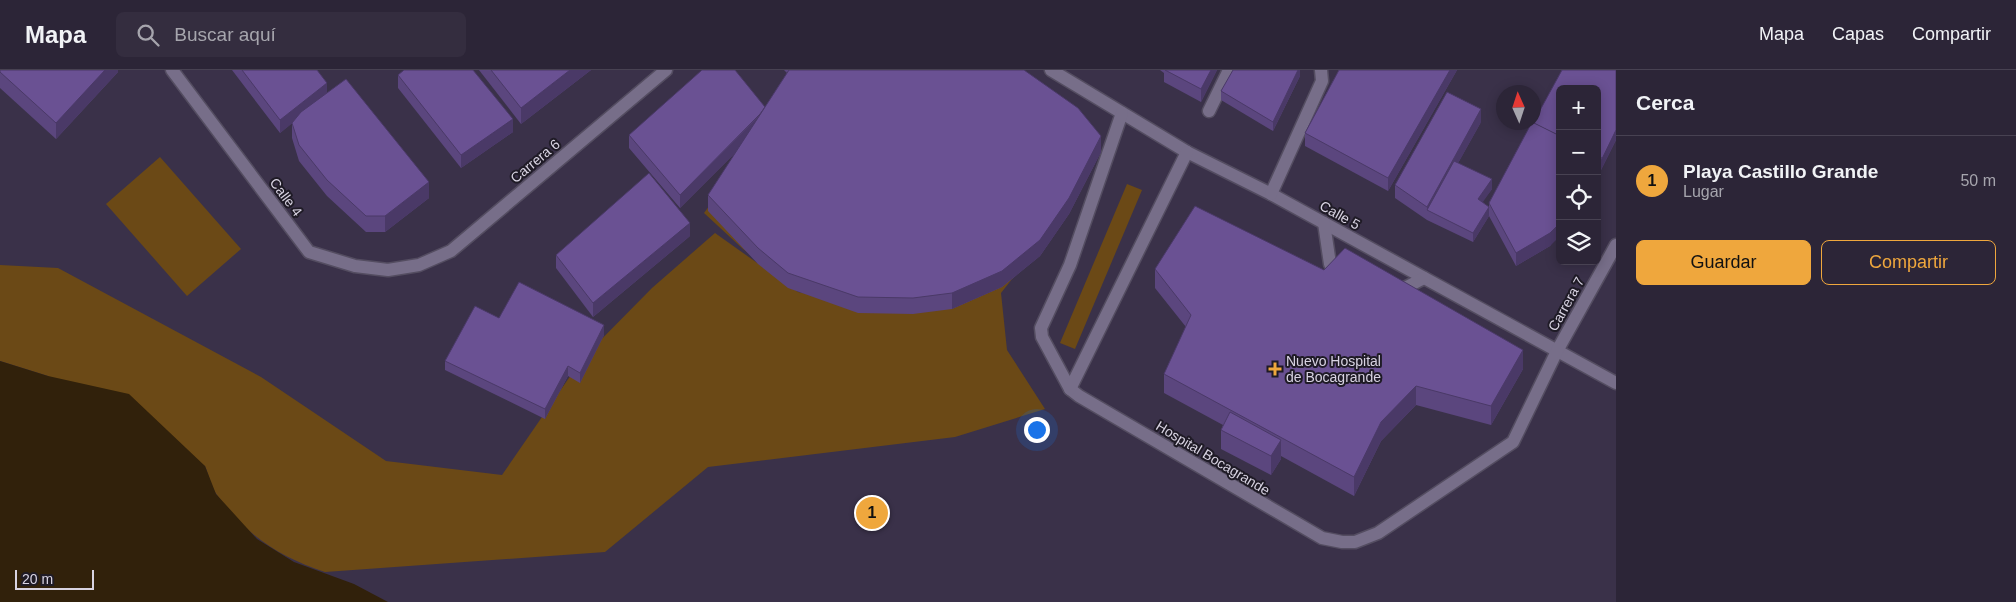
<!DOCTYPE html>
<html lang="es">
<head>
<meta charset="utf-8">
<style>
	body { margin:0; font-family:Helvetica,sans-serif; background:#342d3f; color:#f1f3f6 }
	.controls { position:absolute; right:15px; top:15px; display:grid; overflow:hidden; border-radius:8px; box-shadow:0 2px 12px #0003 }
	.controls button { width:45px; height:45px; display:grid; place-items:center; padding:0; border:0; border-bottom:1px solid #484252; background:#2c2537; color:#f1f3f6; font:25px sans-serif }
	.compass { position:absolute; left:1496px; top:15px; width:45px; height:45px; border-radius:50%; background:#2c2537; box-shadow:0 2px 12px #0003; rotate:357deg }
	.scale { position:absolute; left:15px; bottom:12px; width:79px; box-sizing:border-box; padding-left:5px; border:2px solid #d8d3e2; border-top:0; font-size:14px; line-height:18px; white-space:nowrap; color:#d8d3e2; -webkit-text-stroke:4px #1f1b26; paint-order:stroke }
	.you { position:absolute; left:1036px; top:359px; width:18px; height:18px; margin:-12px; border:4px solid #fff; border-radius:50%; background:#1a73e8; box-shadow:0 0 0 8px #1a73e833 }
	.badge { display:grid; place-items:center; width:32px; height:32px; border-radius:50%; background:#efa73d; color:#111; font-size:16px; font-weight:700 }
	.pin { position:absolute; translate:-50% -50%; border:2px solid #fff; box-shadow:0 1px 5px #0006 }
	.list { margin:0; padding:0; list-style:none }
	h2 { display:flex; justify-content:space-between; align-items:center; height:65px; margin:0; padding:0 20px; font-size:21px }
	h2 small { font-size:16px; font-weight:400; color:#a6a5ad }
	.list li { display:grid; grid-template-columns:32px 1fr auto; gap:15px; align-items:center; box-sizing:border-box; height:90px; padding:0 20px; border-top:1px solid #484252 }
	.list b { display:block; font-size:19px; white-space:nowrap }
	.list p { margin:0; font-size:16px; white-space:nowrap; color:#a6a5ad }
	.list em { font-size:16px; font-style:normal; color:#a6a5ad }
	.actions { display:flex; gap:10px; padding:15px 20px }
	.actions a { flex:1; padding:11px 0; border:1px solid #efa73d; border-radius:8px; text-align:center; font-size:18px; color:#efa73d }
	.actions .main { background:#efa73d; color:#111 }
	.icon { flex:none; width:28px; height:28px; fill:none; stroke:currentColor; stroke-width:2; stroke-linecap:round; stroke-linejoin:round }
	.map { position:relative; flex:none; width:1616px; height:532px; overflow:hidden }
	header { display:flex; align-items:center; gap:30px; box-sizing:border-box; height:70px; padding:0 25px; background:#2c2537; border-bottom:1px solid #484252 }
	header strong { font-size:24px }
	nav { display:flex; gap:28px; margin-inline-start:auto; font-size:18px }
	.search { width:350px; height:45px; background:#342d3f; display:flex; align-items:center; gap:12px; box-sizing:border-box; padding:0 18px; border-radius:8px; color:#a6a5ad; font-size:19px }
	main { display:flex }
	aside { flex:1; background:#2c2537 }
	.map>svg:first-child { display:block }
	.green { fill:#6b4916 }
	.water { fill:#31210b }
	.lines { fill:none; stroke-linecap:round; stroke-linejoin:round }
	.minor-casing { stroke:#544d61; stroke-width:15 }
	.minor { stroke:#776e89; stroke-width:12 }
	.wall { fill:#5b467e }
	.shaded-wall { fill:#4a3967 }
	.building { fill:#6a5193; stroke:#4a3967 }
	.poi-dot { fill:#efa73d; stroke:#1f1b26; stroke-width:2 }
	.labels { text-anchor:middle; stroke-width:4; stroke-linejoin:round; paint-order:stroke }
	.street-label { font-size:14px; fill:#d8d3e2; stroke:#1f1b26 }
	.poi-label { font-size:14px; fill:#d8d3e2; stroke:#1f1b26; text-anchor:start }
</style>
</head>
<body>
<header>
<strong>Mapa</strong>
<div class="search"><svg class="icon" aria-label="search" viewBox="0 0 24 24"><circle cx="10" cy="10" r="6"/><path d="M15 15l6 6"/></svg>Buscar aquí</div>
<nav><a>Mapa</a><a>Capas</a><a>Compartir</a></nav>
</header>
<main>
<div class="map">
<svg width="1616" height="532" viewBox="0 0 1616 532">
	<rect width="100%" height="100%" fill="#3a3149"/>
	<g class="green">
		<path d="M803 8 1058 151 1001 223 1007 280 1045 339 955 367 708 397 605 482 325 502C279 487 246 465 217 425 211 417 209 405 205 396L48 306 0 291V195L58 198 261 307 386 391 502 405 582 289 652 218 715 163 798 222 826 228 793 216 743 179 704 143Z"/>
		<path d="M160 87 241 179 187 226 106 134Z"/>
		<path d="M1127 114 1142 120 1075 279 1060 273Z"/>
	</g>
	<path class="water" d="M0 291 48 306 129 324 205 396 216 424 257 469 294 492 354 514 388 532H0Z"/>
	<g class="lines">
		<g class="minor-casing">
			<g id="minor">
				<path d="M172 0 309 182 355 196 388 200 419 195 451 181 666 0"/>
				<path d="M1051 0 1187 82 1271 124 1616 313"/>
				<path d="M1209 41 1229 0"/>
				<path d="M1122 43 1070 195 1041 258 1042 267 1070 319 1079 326 1322 468 1342 472H1355L1378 463 1513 372 1557 281 1616 175"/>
				<path d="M1271 124 1322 11 1321 0"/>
				<path d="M1324 153 1330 194 1339 207"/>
				<path d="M1395 223 1424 208"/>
				<path d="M1070 319 1187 82"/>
			</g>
		</g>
		<use href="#minor" class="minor"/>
	</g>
	<g class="wall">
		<path d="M0 0H118V2L56 69 0 18Z"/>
		<path d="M232 0H317L327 23 429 128 385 162H366L327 126 299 91 292 68V53L280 63Z"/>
		<path d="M479 0H591L521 54Z"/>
		<path d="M784 0H1024L1101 82 1069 144 1040 186 1002 217 952 239 913 244 858 243 788 218 758 194 708 141V125L737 81 680 138 629 78V65L765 37 787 3Z"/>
		<path d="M1160 0H1217L1201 32 1164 12V3Z"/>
		<path d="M1300 0V6L1273 61 1221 30V21Z"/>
		<path d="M1339 0H1457L1388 121 1305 76V63Z"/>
		<path d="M398 5 513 62 461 98 398 18Z"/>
		<path d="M1481 52 1458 93 1492 119 1482 132 1489 137V133L1533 53 1616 70 1597 108 1550 176 1516 196 1489 146 1473 172 1427 150 1395 128V115Z"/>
		<path d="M690 166 593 247 556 198V185Z"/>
		<path d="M1155 199 1523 299 1491 355 1416 335 1381 371 1354 426 1281 386V389L1271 405 1221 379V360L1223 355 1164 323V304L1186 257 1155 218Z"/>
		<path d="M499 248 604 265 580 313 568 306 545 349 445 300V291Z"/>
	</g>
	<g class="shaded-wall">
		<path d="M105 0H118V2L56 69V53Z"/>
		<path d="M570 0H591L521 54V38Z"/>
		<path d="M1211 0H1217L1201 32V19Z"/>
		<path d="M1298 0H1300V6L1273 61V52Z"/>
		<path d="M1450 0H1457L1388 121V108Z"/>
		<path d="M327 13V26L280 63V50Z"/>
		<path d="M766 39V52L680 138V125Z"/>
		<path d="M1481 39V52L1431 142 1427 140V137Z"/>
		<path d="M513 49V62L461 98V85Z"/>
		<path d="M1616 60V70L1597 108V94Z"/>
		<path d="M1101 66V82L1069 144 1040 186 1002 217 952 239V223Z"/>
		<path d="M1492 109V119L1478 139V129Z"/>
		<path d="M429 112V128L385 162V146Z"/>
		<path d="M1489 137V146L1473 172V163Z"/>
		<path d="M690 153V166L593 247V233Z"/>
		<path d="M1560 153V166L1550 176 1516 196V183Z"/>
		<path d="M604 255V265L580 313V303Z"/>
		<path d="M1523 280V299L1491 355V336Z"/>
		<path d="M568 296V306L545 349V339Z"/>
		<path d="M1416 316V335L1381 371 1354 426V407L1381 352Z"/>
		<path d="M1281 370V389L1271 405V386Z"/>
	</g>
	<g class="building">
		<path d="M0 0H105L56 53 0 2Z"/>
		<path d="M242 0H317L327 13 280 50Z"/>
		<path d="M404 0H473L513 49 461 85 398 5Z"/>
		<path d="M491 0H570L521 38Z"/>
		<path d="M702 0H735L765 37 760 44 680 125 629 65Z"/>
		<path d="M789 0H1024L1078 38 1101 66 1069 128 1040 170 1002 201 952 223 913 228 858 227 788 203 758 178 708 125Z"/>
		<path d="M1165 0H1211L1201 19Z"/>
		<path d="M1233 0H1298L1273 52 1221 21Z"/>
		<path d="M1339 0H1450L1388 108 1305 63Z"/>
		<path d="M1562 0H1616V60L1601 91V87L1597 86V19H1560V66L1533 53Z"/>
		<path d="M346 9 429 112 385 146H366L327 110 299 75 292 53 301 42Z"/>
		<path d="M1447 22 1481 39 1427 137 1395 115Z"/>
		<path d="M1532 52 1560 66V153L1550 163 1516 183 1489 133Z"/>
		<path d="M1597 86 1601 87 1597 94Z"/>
		<path d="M1454 91 1492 109 1478 129 1489 137 1473 163 1427 140Z"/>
		<path d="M649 103 690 153 593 233 556 185Z"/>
		<path d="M1195 136 1324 200 1345 178 1523 280 1491 336 1416 316 1381 352 1354 407 1164 304 1191 245 1155 199Z"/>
		<path d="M519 212 604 255 580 303 568 296 545 339 445 291 475 236 499 248Z"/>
		<path d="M1230 342 1281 370 1271 386 1221 360Z"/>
	</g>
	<path class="poi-dot" d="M1272.5 291.5h5v5h5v5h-5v5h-5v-5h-5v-5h5z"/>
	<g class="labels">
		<g class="street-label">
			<text transform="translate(535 91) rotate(-40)" y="5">Carrera 6</text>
			<text transform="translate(286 127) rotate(53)" y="5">Calle 4</text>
			<text transform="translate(1340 145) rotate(29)" y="5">Calle 5</text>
			<text transform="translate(1566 234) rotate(-61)" y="5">Carrera 7</text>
			<text transform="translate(1213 388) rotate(31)" y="5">Hospital Bocagrande</text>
		</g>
		<g class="poi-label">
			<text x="1286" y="296">Nuevo Hospital<tspan x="1286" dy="16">de Bocagrande</tspan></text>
		</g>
	</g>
</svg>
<div class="controls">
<button>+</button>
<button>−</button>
<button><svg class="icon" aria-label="locate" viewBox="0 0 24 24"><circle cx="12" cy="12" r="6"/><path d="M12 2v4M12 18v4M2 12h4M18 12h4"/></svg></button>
<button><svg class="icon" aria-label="layers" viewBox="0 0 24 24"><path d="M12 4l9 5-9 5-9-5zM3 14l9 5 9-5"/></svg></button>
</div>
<svg class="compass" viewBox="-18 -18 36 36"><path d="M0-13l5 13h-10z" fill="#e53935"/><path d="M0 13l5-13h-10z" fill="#a6a5ad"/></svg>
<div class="scale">20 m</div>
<div class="you"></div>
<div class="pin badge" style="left:872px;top:443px">1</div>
</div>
<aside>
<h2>Cerca<small></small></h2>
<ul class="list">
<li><span class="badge">1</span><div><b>Playa Castillo Grande</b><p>Lugar</p></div><em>50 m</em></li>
</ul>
<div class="actions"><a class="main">Guardar</a><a>Compartir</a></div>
</aside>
</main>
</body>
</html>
